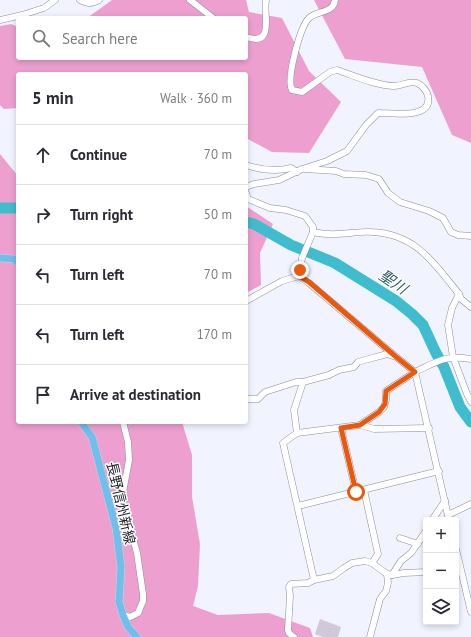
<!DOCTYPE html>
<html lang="en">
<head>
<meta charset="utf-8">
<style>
	body { margin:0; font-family:"PT Sans","Noto Sans JP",sans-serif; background:#f7f7f7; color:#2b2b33 }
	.controls { position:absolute; right:12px; bottom:12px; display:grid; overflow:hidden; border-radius:4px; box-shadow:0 2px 6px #0003 }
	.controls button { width:36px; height:36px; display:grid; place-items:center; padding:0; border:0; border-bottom:1px solid #e1e1e2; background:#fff; color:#2b2b33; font:20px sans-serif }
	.stop { position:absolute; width:12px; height:12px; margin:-9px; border:3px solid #ea580c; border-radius:50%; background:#fff }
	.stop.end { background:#ea580c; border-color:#fff; box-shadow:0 1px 4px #0008 }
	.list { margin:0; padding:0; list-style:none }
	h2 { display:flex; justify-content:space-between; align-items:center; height:52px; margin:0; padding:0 16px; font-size:17px }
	h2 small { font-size:13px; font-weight:400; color:#7c7c81 }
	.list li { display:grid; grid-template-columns:26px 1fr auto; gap:12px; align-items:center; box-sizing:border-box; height:60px; padding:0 16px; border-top:1px solid #e1e1e2 }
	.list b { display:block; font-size:15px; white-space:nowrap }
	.list em { font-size:13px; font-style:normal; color:#7c7c81 }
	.icon { flex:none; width:22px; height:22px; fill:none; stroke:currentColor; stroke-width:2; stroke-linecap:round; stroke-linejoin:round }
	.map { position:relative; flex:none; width:471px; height:637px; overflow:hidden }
	.search { position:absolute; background:#fff; box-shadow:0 2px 6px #0003; left:16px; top:16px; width:232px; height:44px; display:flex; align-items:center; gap:10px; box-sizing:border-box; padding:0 14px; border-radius:4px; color:#7c7c81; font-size:15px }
	.panel { position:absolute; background:#fff; box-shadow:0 2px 6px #0003; left:16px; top:72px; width:232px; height:352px; border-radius:4px }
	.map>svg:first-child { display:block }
	.forest { fill:#eda0cf }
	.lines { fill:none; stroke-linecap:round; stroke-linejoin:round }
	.river { stroke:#3fbccd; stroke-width:11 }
	.building { fill:#d1c9d9 }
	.minor-casing { stroke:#8a8e9e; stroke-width:7 }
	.major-casing { stroke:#d2d2d3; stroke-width:8 }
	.minor { stroke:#fff; stroke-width:6 }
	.major { stroke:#6ebfeb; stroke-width:7 }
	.route { stroke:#ea580c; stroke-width:5 }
	.labels { text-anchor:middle; stroke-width:3; stroke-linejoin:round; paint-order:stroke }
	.street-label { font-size:14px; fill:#1c1d24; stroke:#fff }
	.water-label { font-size:15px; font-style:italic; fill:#285b62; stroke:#fff }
</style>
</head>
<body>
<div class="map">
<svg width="471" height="637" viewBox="0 0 471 637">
	<rect width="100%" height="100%" fill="#f1f3fe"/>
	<g class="forest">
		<path d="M112 0H246L249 12 282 18 309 71 341 102 309 153 272 152 246 138V74H18V108L4 109 0 105V26L11 24 18 27V58H246V18H87Z"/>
		<path d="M314 0H471V143L452 135 422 67 345 59Z"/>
		<path d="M0 154 18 176V422H182L192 455V497L200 544 198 586 193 606 218 615 269 613 310 628 313 637H0Z"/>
		<path d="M246 206 273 224 260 253 261 285 246 293Z"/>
	</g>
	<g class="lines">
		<g class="river">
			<path d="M0 208H18"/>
			<path d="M246 222 254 224 291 245 335 263 396 301 412 314 423 325 436 353 444 367 460 407 471 422"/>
		</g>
	</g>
	<path class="building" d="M320 619 341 627 338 637H323L315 634Z"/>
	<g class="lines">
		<g class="minor-casing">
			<g id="minor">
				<path d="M80 0C87 4 91 4 99 0"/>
				<path d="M190 0 213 18"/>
				<path d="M0 20 22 15 44 8 55 0"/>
				<path d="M246 37C275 47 263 16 266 0"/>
				<path d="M246 165C261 170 275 172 291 168L297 172"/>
				<path d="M305 169 336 171 344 174 366 175 379 179 388 193 400 202 429 211 443 218 451 232 458 235 471 236"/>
				<path d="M246 187 254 184 279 180 302 169 327 161 347 151 366 125 378 113C391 113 433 120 428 96 427 91 422 85 417 83 408 80 401 87 393 86 374 85 355 76 337 70L330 72 302 92 292 90C286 79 300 27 309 18 317 10 333 14 335 0"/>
				<path d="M246 193 248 199 270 208 286 210 305 216 313 227V232L302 258 299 276"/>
				<path d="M313 232C318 233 324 234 329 234 343 235 358 231 372 232 416 234 434 263 459 294"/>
				<path d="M246 301 282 281 299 276 309 283 395 356 415 372C438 361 445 355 471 359"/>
				<path d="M471 307 461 299 459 294 452 308 448 325 453 357 467 394 471 402"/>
				<path d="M246 399H258L265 392 296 382H303L329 375 339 370 354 367 358 362 365 360 387 354 393 356"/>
				<path d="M360 425 374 429 429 428"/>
				<path d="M341 428 356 492"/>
				<path d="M297 433 294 410 303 382"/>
				<path d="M364 490 378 554 372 563"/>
				<path d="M298 506 439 471"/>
				<path d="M448 515 471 504"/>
				<path d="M432 520 445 501"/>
				<path d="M400 538 418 544"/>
				<path d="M456 549 471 612"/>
				<path d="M392 575 401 561 411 553 426 531"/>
				<path d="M314 580 283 443 297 433 360 425 379 412 384 407 386 400V391L415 372 449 520"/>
				<path d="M123 615 130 617 138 613 143 601V594L137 553 122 498 129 460 128 442 123 422"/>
				<path d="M294 637 289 633 288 630 290 596 289 587 291 584 308 583 314 580 333 576 344 568 352 563 365 561 372 563 387 574 392 575 404 573 426 572"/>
				<path d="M370 637 380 599 386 591 388 583 387 574"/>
			</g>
		</g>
		<g class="major-casing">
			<g id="major">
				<path d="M0 258 14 259 18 263"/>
				<path d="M81 422 92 437 116 528 121 567 119 602 123 615 128 627 137 637"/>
			</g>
		</g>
		<use href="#minor" class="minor"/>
		<use href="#major" class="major"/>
	</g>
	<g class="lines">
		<path class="route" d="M300 270 299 276 309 282 395 356 415 372 386 391 385 404 379 412 360 425 341 428 356 492"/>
	</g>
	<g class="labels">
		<g class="street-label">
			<text transform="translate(121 503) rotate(77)" y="5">長野信州新線</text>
		</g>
		<g class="water-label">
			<text transform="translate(393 282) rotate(34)" y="5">聖川</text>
		</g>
	</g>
</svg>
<div class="controls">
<button>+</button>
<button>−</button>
<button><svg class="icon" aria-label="layers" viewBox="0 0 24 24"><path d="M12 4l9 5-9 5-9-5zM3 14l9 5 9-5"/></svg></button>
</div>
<div class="stop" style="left:356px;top:492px"></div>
<div class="stop end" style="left:300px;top:270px"></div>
<div class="search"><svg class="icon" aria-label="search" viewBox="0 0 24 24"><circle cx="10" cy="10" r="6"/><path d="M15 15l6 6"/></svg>Search here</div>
<section class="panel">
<h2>5 min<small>Walk · 360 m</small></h2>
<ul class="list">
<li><svg class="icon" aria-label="ahead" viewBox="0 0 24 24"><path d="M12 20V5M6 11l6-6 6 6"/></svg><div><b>Continue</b></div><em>70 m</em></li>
<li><svg class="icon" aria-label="right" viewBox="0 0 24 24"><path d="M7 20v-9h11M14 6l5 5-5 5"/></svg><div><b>Turn right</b></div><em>50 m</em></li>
<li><svg class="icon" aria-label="left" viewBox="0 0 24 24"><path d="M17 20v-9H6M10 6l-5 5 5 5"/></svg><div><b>Turn left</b></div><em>70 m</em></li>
<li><svg class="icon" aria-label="left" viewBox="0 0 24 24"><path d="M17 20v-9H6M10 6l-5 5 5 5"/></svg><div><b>Turn left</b></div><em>170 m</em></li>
<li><svg class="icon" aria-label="arrive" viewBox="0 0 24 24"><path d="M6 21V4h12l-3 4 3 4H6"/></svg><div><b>Arrive at destination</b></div></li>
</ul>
</section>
</div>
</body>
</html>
